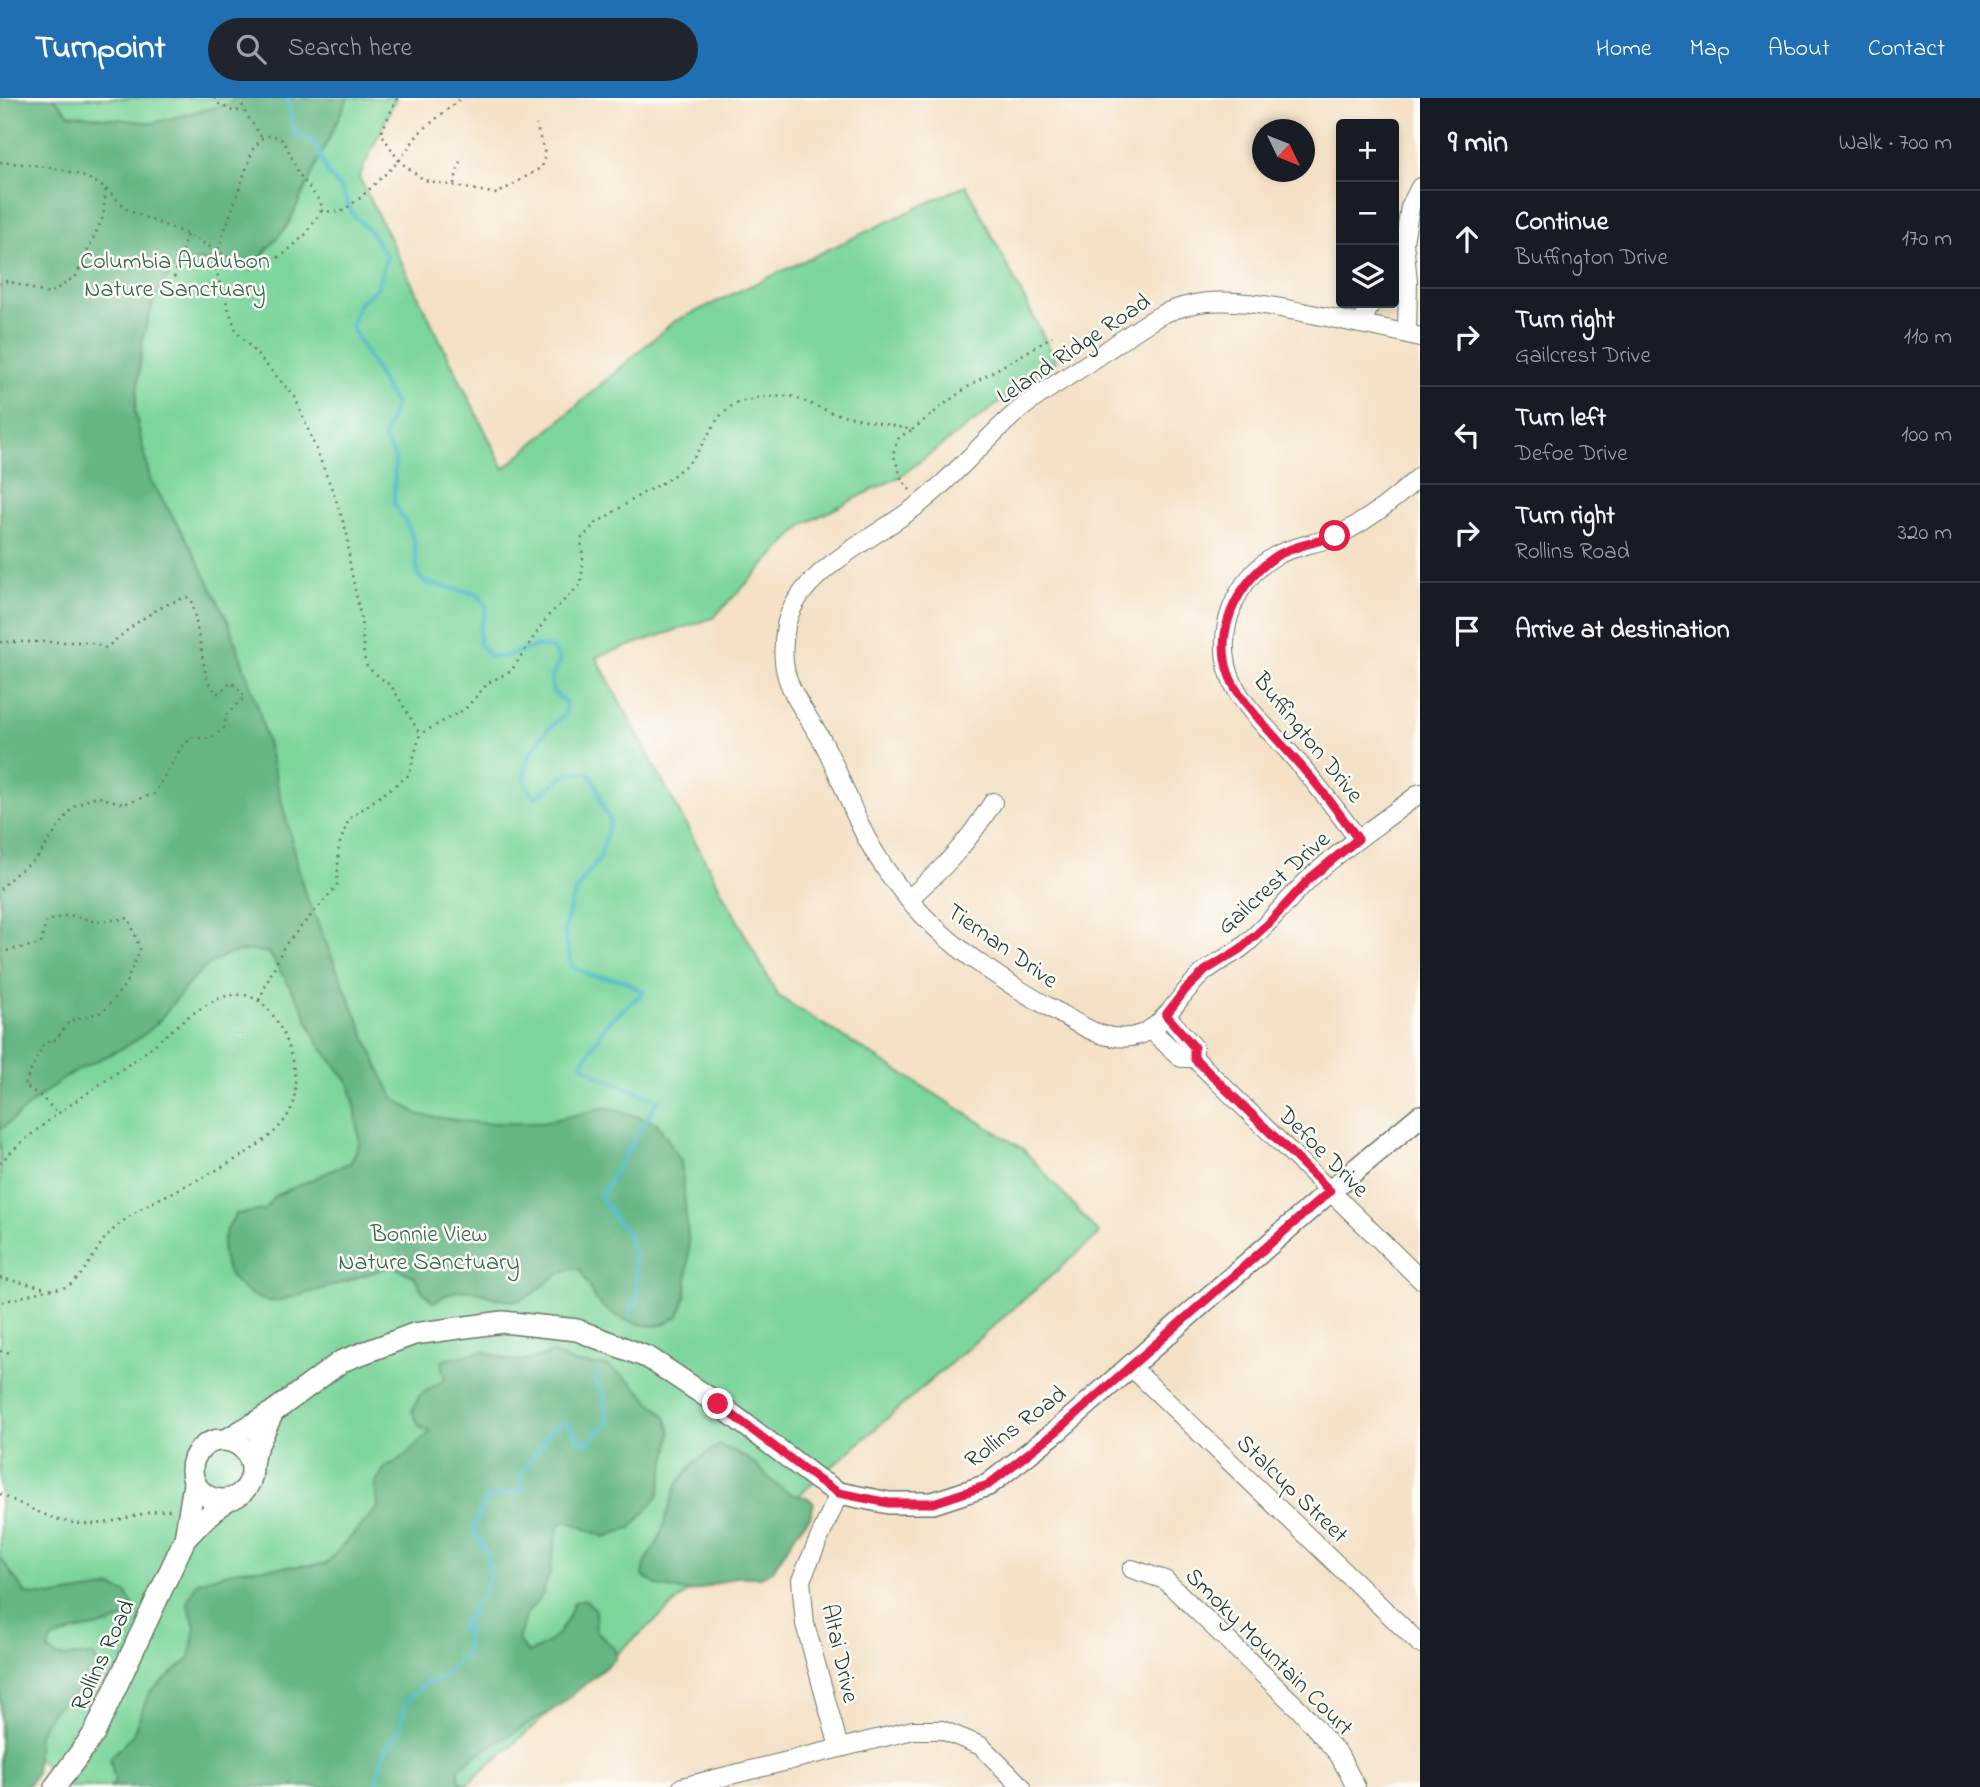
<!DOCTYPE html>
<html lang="en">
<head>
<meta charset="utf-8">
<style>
	body { margin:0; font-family:"Indie Flower",sans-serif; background:#20242c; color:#f1f3f6 }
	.controls { position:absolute; right:21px; top:21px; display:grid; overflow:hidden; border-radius:7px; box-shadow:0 4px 10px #0003 }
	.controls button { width:63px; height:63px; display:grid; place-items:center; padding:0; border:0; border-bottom:2px solid #363941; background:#171b24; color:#f1f3f6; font:35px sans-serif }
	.compass { position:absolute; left:1252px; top:21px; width:63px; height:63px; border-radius:50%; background:#171b24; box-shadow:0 4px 10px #0003; rotate:133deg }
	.stop { position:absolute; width:21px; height:21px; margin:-16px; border:5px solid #e11d48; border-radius:50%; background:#fff }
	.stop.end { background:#e11d48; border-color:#fff; box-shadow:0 2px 7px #0008 }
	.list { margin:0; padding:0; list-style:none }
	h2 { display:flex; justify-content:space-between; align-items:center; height:91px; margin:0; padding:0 28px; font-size:30px }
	h2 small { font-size:23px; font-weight:400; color:#9ea1a6 }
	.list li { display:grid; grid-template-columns:46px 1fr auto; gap:21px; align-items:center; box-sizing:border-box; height:98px; padding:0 28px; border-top:2px solid #363941 }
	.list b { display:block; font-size:26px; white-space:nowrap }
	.list p { margin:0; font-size:23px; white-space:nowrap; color:#9ea1a6 }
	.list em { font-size:23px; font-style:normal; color:#9ea1a6 }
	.icon { flex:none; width:38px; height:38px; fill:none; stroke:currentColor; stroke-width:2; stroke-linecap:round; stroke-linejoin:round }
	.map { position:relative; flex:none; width:1420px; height:1689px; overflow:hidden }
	header { display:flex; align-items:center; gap:42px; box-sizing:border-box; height:98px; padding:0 35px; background:#1f6fb2; color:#fff }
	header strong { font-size:33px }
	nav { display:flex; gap:38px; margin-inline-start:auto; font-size:24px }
	.search { width:490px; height:63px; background:#20242c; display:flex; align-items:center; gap:18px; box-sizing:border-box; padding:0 24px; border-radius:38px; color:#9ea1a6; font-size:26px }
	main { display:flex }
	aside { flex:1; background:#171b24 }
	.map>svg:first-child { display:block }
	.green { fill:#7cd59b; stroke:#4e8968; stroke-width:2 }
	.forest { fill:#65b683; stroke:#427a5c; stroke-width:2 }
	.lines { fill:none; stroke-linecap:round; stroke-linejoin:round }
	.stream { stroke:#4fbcc8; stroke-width:4.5 }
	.minor-casing { stroke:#6a7667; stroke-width:20 }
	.tertiary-casing { stroke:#6a7667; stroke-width:24 }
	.path { stroke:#6a7667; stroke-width:2.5; stroke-dasharray:2 5; stroke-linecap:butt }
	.minor { stroke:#fff; stroke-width:18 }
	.tertiary { stroke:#fff; stroke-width:21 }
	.route { stroke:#e11d48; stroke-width:9 }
	.labels { text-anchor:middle; stroke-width:5; stroke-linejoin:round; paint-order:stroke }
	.park-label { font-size:24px; fill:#36634e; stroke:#fdfcf7 }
	.street-label { font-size:24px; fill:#1f3d34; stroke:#fdfcf7 }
</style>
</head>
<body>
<header>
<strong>Turnpoint</strong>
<div class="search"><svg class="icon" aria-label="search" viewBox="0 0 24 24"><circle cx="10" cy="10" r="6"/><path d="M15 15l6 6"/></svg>Search here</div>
<nav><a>Home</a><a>Map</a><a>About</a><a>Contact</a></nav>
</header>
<main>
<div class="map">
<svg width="1420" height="1689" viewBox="0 0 1420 1689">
	<rect width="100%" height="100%" fill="#fdfcf7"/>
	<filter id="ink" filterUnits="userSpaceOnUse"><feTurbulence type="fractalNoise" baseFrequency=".0143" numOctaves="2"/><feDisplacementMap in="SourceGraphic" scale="14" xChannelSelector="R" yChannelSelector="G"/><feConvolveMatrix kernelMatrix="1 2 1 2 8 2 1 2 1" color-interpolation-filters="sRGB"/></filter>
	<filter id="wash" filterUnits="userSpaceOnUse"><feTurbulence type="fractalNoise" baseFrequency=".00686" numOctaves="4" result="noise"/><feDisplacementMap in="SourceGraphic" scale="28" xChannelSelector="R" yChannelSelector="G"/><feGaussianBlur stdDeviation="1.57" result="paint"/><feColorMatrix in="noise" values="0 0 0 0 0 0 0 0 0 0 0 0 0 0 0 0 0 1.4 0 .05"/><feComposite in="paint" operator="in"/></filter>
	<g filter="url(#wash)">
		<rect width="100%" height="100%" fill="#f4e1c6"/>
		<path class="green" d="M0 0H396L359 79 504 371 673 224 966 87 1056 263 899 379 804 426 713 520 596 559 778 898 1023 1051 1099 1136 464 1689H67L0 1623Z"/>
		<g class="forest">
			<path d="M0 0H54L69 16 153 25 231 5 233 0H348L288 127 254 167 225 169 198 162 172 172 153 204 143 239 135 314 150 381 190 447 228 523 259 612 304 793 376 964 393 999 419 1017 480 1025H542L607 1009 657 1025 681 1063 689 1150 686 1197 679 1218C675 1220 669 1224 665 1226 643 1232 608 1219 595 1200 590 1191 585 1181 580 1171 553 1169 543 1196 518 1202 498 1206 479 1189 458 1193 450 1194 441 1200 433 1204L422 1193 415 1179 392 1168C373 1174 282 1206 268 1203 252 1200 233 1186 227 1171 218 1150 223 1134 236 1116L265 1112 275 1098 351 1064 359 1046 356 1012 349 985 317 944 302 908 269 855C250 850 230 854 213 864 188 880 175 906 155 927 129 953 93 961 63 981 41 996 21 1015 0 1032Z"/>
			<path d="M484 1253C511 1264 523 1267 552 1255L574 1265 608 1268 631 1284 666 1319 671 1333 669 1349 658 1399 631 1430 605 1439 566 1423 558 1428 550 1475 542 1497 526 1517 518 1542 528 1555C555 1545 565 1531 574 1504L585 1501 595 1511 596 1532 614 1550 616 1560 559 1608 484 1652 458 1671 459 1682 468 1689H109L115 1684 110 1660 132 1638 149 1595 190 1560 195 1528 187 1504 197 1484 238 1472 326 1466 378 1409 375 1386 386 1368C407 1362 413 1346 431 1334L420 1329 412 1313 420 1297 445 1281 441 1266 444 1262Z"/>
			<path d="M719 1347C728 1351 740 1355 748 1361 767 1375 781 1399 807 1399L814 1405 810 1419 797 1434 773 1472 761 1479H736L691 1494 658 1488 643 1478 646 1462 658 1444 677 1386 695 1364Z"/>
			<path d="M0 1459 26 1496 53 1498 113 1489 126 1495 133 1507 127 1518 111 1526 74 1533 51 1542 48 1552 57 1559 93 1557 98 1567 95 1580 52 1613 38 1637 36 1675 27 1689H0Z"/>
		</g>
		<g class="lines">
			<g class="stream">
				<path d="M287 0 294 34 315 45 328 76 342 92 353 117 369 132 387 158 377 190 359 205 351 228 395 307 384 340 395 360 394 405 407 426 414 443 418 478 427 485 478 496 487 509 480 530 479 546 490 558 503 559 536 548 553 550 560 564 551 579 553 594 565 603 566 615C543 634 507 671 535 699 556 688 561 671 588 674L597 688 601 704 610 723 600 760 583 782 571 805 564 834 572 869 593 878 623 882 644 894 607 925 582 966 600 979 658 1002 601 1098 615 1122 628 1134 635 1162 638 1204 631 1209 630 1219"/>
				<path d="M380 1689 377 1684 382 1659 400 1629 406 1605 424 1586 442 1580 466 1555 468 1530 459 1532C485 1491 506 1479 473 1432L486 1401 524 1391 520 1378 550 1334 562 1325 570 1328 579 1343 590 1344 608 1324 602 1290 594 1285 598 1275"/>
			</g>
		</g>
	</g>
	<g filter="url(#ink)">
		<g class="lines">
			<g class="minor-casing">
				<g id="minor">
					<path d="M1361 226 1371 205"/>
					<path d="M1407 235 1408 183 1404 144 1410 109 1420 89"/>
					<path d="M1420 239C1390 231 1358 226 1327 219 1291 212 1246 201 1208 204 1194 205 1172 211 1159 218 1134 232 1111 250 1087 266 1062 283 1032 299 1010 320 980 347 954 378 923 403 881 438 797 472 786 528 776 581 796 598 820 639 839 671 849 708 867 741 912 823 974 867 1054 912 1082 928 1109 948 1142 936 1165 927 1183 892 1202 876 1215 864 1232 858 1245 847 1269 826 1288 801 1311 779 1345 748 1384 723 1420 695"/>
					<path d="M1358 741C1336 711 1313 681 1288 653 1272 635 1252 617 1239 596 1209 550 1229 483 1277 457 1294 448 1315 446 1333 439 1365 426 1395 401 1420 378"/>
					<path d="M908 801C944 771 968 744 993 704"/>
					<path d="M1166 917 1194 949V960"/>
					<path d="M1150 931 1181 960H1194L1420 1181"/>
					<path d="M1131 1269 1420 1546"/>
					<path d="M1132 1471 1165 1482 1300 1612 1339 1657 1356 1689"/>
					<path d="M839 1649 805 1526 801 1482 839 1395"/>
					<path d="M682 1689 913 1632H942L981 1648 1022 1689"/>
				</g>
			</g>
			<g class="tertiary-casing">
				<g id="tertiary">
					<circle cx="222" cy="1372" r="30"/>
					<path d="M226 1342 273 1314 342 1263 414 1236 503 1224 577 1232 649 1260 718 1306 817 1381 839 1395 889 1405H933L988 1387 1058 1332 1330 1093 1420 1018"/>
					<path d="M252 1367 254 1355 273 1314"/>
					<path d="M185 1441 202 1423 227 1402"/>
					<path d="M55 1689 94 1636 185 1441 194 1386"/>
				</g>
			</g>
			<g class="path">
				<path d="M214 0 219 6 234 14 243 11"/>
				<path d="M242 0 243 11 262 40"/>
				<path d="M397 0 381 35 399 63 424 82 497 96 542 69 545 55 536 27"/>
				<path d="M0 64C36 67 76 69 106 91L103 119 76 178 49 196 7 183 0 186"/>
				<path d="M454 86 461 59"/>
				<path d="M106 91 129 113 187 136 248 170 263 168 284 156 307 135 321 113V105L299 76 287 49 281 41 272 37 262 40 253 51 218 152 216 173 236 233 295 299 334 396 347 435 350 467 361 521 364 559 367 569 392 589 420 636"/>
				<path d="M321 113 341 114 359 101 399 63 419 35 461 0"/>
				<path d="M170 193 187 136"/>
				<path d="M910 392 902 382 893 355 899 339 912 332"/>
				<path d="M0 544H89L106 550C132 528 154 509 187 499L192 503 207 583 217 596 232 584 245 599 226 617 224 630 210 641 193 639 182 648 154 696 124 706 96 698 73 709 37 760 13 778 0 791"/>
				<path d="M0 854 41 846 46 823 70 817 97 824 129 820 140 851 125 887 103 914 69 923 57 941 44 945 24 987 40 998 58 1015"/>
				<path d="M259 902 284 848 337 788 339 747 349 721 409 677 420 636 465 611 488 585 511 573 548 518 581 486 583 463 581 441 595 426 640 397 669 381 693 361 719 319 735 305 762 299 791 298 833 315 912 332C935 314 957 295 982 280 1005 266 1029 254 1052 238"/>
				<path d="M0 1065C41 1023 92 993 139 959 163 941 201 902 231 897 255 893 270 910 280 929 291 952 301 986 291 1011 273 1055 174 1089 134 1115 124 1122 114 1130 106 1139 94 1154 87 1174 71 1186 64 1192 55 1190 46 1192 31 1196 16 1201 0 1204"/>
				<path d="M0 1180 47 1190"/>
				<path d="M0 1253 11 1255V1252"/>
				<path d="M0 1396C28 1409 60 1428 92 1426 119 1425 144 1412 171 1412"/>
			</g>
			<use href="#minor" class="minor"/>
			<use href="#tertiary" class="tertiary"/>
		</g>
	</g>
	<g class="lines" filter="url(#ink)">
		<path class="route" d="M718 1306 817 1381 839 1395 889 1405H933L988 1387 1058 1332 1330 1093 1194 960V949L1166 917 1185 892 1206 872 1240 851 1269 825 1309 781 1358 741C1341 718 1325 695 1306 674 1285 649 1259 624 1240 597 1206 550 1231 489 1275 459 1289 449 1318 444 1335 438"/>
	</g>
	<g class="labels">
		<g class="park-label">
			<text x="175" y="170">Columbia Audubon<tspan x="175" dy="28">Nature Sanctuary</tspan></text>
			<text x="429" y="1143">Bonnie View<tspan x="429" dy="28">Nature Sanctuary</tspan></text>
		</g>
		<g class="street-label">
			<text transform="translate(1073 250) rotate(-34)" y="8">Leland Ridge Road</text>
			<text transform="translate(1309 639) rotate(51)" y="8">Buffington Drive</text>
			<text transform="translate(1273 784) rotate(-42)" y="8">Gailcrest Drive</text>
			<text transform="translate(1003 847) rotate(35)" y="8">Tiernan Drive</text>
			<text transform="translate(1324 1053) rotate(45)" y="8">Defoe Drive</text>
			<text transform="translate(1015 1328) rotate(-37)" y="8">Rollins Road</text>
			<text transform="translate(1293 1390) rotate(44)" y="8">Stalcup Street</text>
			<text transform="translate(1270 1553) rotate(45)" y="8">Smoky Mountain Court</text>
			<text transform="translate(841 1555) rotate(77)" y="8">Altai Drive</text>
			<text transform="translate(102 1557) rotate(-65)" y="8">Rollins Road</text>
		</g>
	</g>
</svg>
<div class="controls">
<button>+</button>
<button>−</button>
<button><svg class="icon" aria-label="layers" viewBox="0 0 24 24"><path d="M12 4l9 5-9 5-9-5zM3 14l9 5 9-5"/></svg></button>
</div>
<svg class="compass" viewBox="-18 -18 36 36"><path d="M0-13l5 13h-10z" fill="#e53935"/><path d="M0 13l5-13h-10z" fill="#9ea1a6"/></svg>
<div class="stop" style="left:1335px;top:438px"></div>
<div class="stop end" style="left:718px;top:1306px"></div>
</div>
<aside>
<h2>9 min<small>Walk · 700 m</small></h2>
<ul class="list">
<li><svg class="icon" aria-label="ahead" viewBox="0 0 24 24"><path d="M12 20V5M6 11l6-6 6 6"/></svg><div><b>Continue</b><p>Buffington Drive</p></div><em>170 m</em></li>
<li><svg class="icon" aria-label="right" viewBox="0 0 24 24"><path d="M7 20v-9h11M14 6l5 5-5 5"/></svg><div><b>Turn right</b><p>Gailcrest Drive</p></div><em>110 m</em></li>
<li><svg class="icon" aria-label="left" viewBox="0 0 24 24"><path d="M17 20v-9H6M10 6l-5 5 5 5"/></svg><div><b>Turn left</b><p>Defoe Drive</p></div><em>100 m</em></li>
<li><svg class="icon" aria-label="right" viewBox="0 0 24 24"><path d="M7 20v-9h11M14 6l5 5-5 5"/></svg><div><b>Turn right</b><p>Rollins Road</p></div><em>320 m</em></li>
<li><svg class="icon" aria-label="arrive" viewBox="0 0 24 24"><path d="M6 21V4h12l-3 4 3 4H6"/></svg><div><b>Arrive at destination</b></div></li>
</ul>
</aside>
</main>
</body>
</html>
